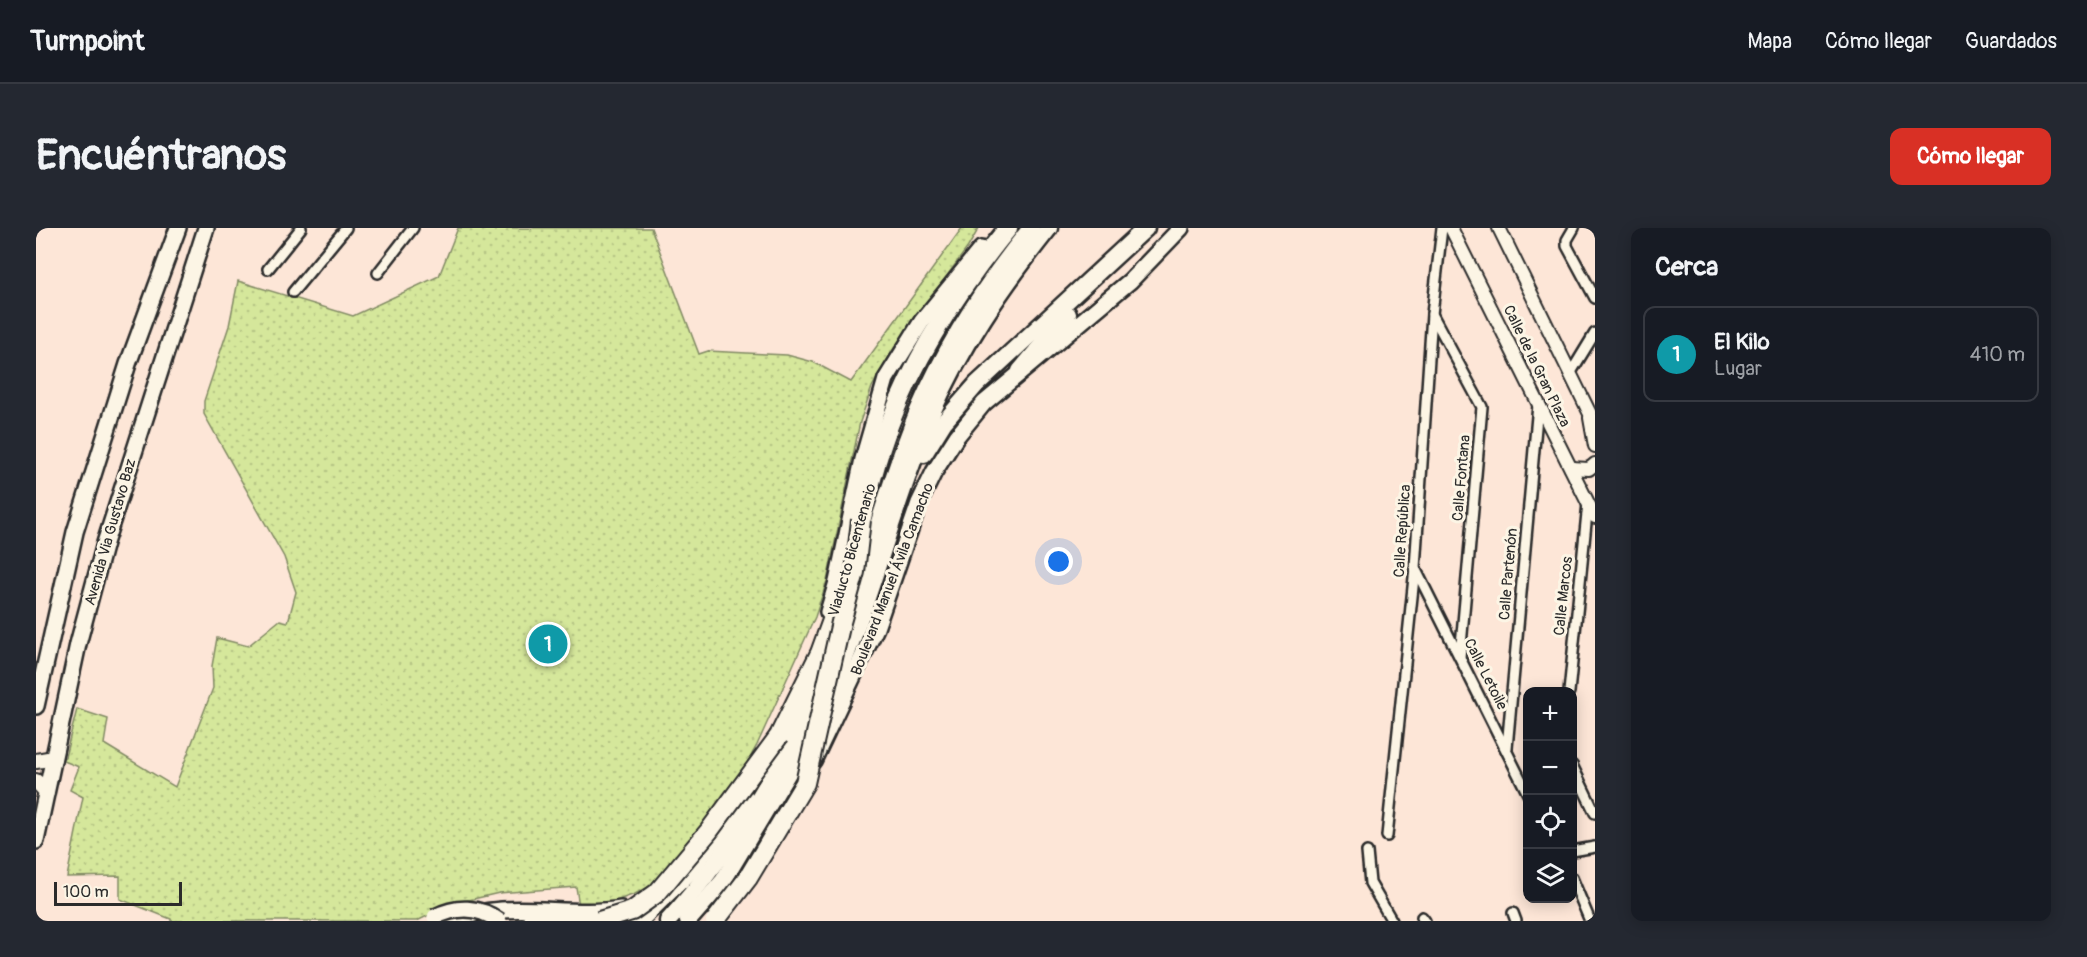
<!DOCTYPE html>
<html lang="es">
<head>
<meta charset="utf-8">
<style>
	body { margin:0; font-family:Pangolin,sans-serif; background:#242831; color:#f1f3f6 }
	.controls { position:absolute; right:18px; bottom:18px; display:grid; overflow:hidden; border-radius:12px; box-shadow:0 3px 15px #0003 }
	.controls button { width:54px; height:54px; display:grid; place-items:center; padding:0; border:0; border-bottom:2px solid #363941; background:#171b24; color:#f1f3f6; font:30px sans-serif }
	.scale { position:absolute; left:18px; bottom:15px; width:128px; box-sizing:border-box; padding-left:6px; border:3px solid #2b2b2b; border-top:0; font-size:16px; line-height:21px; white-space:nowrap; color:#2b2b2b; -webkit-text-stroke:4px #fcf5e5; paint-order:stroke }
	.you { position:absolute; left:1023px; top:334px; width:21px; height:21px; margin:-15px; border:4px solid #fff; border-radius:50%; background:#1a73e8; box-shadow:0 0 0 9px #1a73e833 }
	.badge { display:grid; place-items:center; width:39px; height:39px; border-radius:50%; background:#d93025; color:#fff; font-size:20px; font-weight:700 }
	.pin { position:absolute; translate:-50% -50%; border:3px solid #fff; box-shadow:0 2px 6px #0006 }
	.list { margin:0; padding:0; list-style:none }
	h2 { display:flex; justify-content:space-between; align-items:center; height:78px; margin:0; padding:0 24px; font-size:26px }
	h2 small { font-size:20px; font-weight:400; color:#9ea1a6 }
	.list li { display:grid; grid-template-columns:39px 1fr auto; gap:18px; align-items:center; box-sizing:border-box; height:96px; margin:0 12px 12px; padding:0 12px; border:2px solid #363941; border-radius:12px }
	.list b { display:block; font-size:22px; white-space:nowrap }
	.list p { margin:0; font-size:20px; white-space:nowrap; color:#9ea1a6 }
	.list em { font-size:20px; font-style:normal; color:#9ea1a6 }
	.icon { flex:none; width:33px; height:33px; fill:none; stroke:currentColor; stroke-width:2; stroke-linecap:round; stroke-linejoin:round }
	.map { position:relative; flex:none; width:1559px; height:693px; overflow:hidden; border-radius:12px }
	header { display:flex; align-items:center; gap:36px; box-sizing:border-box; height:84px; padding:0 30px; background:#171b24; border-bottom:2px solid #363941 }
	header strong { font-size:28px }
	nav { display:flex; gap:33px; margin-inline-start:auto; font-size:21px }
	.intro { display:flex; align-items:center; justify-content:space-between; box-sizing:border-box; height:144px; padding:0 36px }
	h1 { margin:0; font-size:42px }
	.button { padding:15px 27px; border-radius:12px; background:#d93025; color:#fff; font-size:21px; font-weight:700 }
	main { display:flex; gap:36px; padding:0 36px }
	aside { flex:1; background:#171b24; border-radius:12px; box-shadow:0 3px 15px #0003 }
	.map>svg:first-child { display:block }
	.grass { fill:url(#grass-dots); stroke:#808963; stroke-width:1.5 }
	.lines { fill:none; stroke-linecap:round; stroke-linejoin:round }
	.minor-casing { stroke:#2b2b2b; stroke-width:14 }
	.tertiary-casing { stroke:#2b2b2b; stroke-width:16 }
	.secondary-casing { stroke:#2b2b2b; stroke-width:18 }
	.primary-casing { stroke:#2b2b2b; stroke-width:20 }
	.trunk-casing { stroke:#2b2b2b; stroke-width:21 }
	.motorway-casing { stroke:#2b2b2b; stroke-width:22 }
	.minor { stroke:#fcf5e5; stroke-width:9 }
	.tertiary { stroke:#fcf5e5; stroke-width:12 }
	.secondary { stroke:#fcf5e5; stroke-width:14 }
	.primary { stroke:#fcf5e5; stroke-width:15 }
	.trunk { stroke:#fcf5e5; stroke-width:16 }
	.motorway { stroke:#fcf5e5; stroke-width:18 }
	.primary-bridge-casing { stroke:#2b2b2b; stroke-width:20; stroke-linecap:butt }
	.motorway-bridge-casing { stroke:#2b2b2b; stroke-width:22; stroke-linecap:butt }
	.primary-bridge { stroke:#fcf5e5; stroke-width:15 }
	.motorway-bridge { stroke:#fcf5e5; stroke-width:18 }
	.labels { text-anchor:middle; stroke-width:6; stroke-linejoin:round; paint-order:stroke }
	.street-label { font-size:15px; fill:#2b2b2b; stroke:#fcf5e5 }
</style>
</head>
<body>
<header>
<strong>Turnpoint</strong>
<nav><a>Mapa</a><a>Cómo llegar</a><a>Guardados</a></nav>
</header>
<div class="intro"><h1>Encuéntranos</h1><a class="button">Cómo llegar</a></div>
<main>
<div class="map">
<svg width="1559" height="693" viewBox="0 0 1559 693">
	<defs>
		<pattern id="grass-dots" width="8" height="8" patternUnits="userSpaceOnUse" patternTransform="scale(1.5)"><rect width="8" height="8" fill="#d5e79b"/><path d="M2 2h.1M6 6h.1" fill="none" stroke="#b7c686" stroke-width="1.8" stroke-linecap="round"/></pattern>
	</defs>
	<rect width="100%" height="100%" fill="#fde6d7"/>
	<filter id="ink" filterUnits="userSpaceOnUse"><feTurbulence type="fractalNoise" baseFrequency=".0167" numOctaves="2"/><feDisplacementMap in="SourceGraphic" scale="12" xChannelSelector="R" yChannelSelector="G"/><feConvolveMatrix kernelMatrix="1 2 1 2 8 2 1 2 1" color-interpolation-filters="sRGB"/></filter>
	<g filter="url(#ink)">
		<path class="grass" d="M422 0H615L663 126 672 123 751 127 777 134 815 154 926 0H943L932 19 858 120 836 159 824 194 791 353 779 389 721 517 699 557 624 653 599 666 568 677 543 678 540 659 463 665 416 676 381 693H135V691L84 671V648L31 649 47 569 34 562 43 539 28 533 41 481 72 491 68 516 139 559 177 460 176 438 181 410 212 418 244 392 252 394 260 364 248 329 168 186V173L193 98 202 53 317 88 403 48Z"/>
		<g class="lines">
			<g class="minor-casing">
				<g id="minor">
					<path d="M1538 0 1531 12V18L1559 70"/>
					<path d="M232 41 265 0"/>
					<path d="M342 45 377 0"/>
					<path d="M257 64 310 0"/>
					<path d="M1396 86 1446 179 1424 429"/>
					<path d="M1534 146 1559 105"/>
					<path d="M1379 340 1492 566"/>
					<path d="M1533 464 1552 275"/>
					<path d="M1471 520 1502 177"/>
					<path d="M1536 537 1559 585"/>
					<path d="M1351 608 1379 340 1396 86 1406 0"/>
					<path d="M1536 623 1559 619"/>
					<path d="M1331 624 1334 655 1356 693"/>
					<path d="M1536 650 1554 693"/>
					<path d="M1477 685 1480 693"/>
					<path d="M1386 689 1389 693"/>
				</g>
			</g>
			<g class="tertiary-casing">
				<g id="tertiary">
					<path d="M1415 0 1559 289"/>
					<path d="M1463 0 1559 196"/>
					<path d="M1554 190 1559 218"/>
					<path d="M1535 240 1553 241 1559 236"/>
				</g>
			</g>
			<g class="secondary-casing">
				<g id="secondary">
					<path d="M0 533 18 530"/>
					<path d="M0 553 11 565"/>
				</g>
			</g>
			<g class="primary-casing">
				<g id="primary">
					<path d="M792 384 801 354 827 231 850 151 886 93 945 21"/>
					<path d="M0 478 39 304 92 136 142 0"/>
					<path d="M777 533 840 400 883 275 898 244 921 208 948 175 1094 53 1145 0"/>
					<path d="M0 613 42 416 69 315 170 0"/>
					<path d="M417 693C469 670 530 690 585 681"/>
				</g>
			</g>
			<g class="trunk-casing">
				<g id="trunk">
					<path d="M984 143 1032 86"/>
					<path d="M888 226 908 194 941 156 1110 0"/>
					<path d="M822 362C841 302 858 241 882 183 910 118 950 55 995 0"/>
					<path d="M793 468C834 378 856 280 894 189 924 120 966 59 1013 0"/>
					<path d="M632 693C701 617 746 536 789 444"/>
					<path d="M652 693 687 653 777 503"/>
				</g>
			</g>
			<g class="motorway-casing">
				<g id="motorway">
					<path d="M822 306C831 269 840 231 854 195 881 124 924 59 972 0"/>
					<path d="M736 522 784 425 803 373"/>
					<path d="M496 693H548"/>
					<path d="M602 693 654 642 708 569"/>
				</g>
			</g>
			<use href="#minor" class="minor"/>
			<use href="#tertiary" class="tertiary"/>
			<use href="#secondary" class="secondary"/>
			<use href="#primary" class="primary"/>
			<use href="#trunk" class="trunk"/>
			<use href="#motorway" class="motorway"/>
			<g class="primary-bridge-casing">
				<path id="primary-bridge" d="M399 689C420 678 443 678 463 693"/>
			</g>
			<g class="motorway-bridge-casing">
				<g id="motorway-bridge">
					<path d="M563 693 596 683 621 665 673 603 743 508"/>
					<path d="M679 693 712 650 769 555 805 394 819 344 825 292"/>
				</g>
			</g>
			<use href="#primary-bridge" class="primary-bridge"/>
			<use href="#motorway-bridge" class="motorway-bridge"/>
		</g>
	</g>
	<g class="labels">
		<g class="street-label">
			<text transform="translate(1501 138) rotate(64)" y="5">Calle de la Gran Plaza</text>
			<text transform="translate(1425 250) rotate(-85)" y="5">Calle Fontana</text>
			<text transform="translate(1366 303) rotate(-86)" y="5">Calle República</text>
			<text transform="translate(74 304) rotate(-74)" y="5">Avenida Via Gustavo Baz</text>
			<text transform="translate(816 322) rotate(-74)" y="5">Viaducto Bicentenario</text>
			<text transform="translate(1472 346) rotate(-85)" y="5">Calle Partenón</text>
			<text transform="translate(856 351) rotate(-69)" y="5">Boulevard Manuel Ávila Camacho</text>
			<text transform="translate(1527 368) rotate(-84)" y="5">Calle Marcos</text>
			<text transform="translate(1450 446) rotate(63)" y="5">Calle Letoile</text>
		</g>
	</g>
</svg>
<div class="controls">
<button>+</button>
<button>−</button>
<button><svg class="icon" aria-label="locate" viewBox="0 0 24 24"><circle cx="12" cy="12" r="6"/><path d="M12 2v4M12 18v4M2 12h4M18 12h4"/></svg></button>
<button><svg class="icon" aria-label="layers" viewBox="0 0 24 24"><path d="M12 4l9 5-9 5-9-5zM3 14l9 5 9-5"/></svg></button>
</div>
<div class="scale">100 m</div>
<div class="you"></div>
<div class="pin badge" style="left:512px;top:416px;background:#0f9aa8">1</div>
</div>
<aside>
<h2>Cerca<small></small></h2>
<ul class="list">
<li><span class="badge" style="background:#0f9aa8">1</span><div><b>El Kilo</b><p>Lugar</p></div><em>410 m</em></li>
</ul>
</aside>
</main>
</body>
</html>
